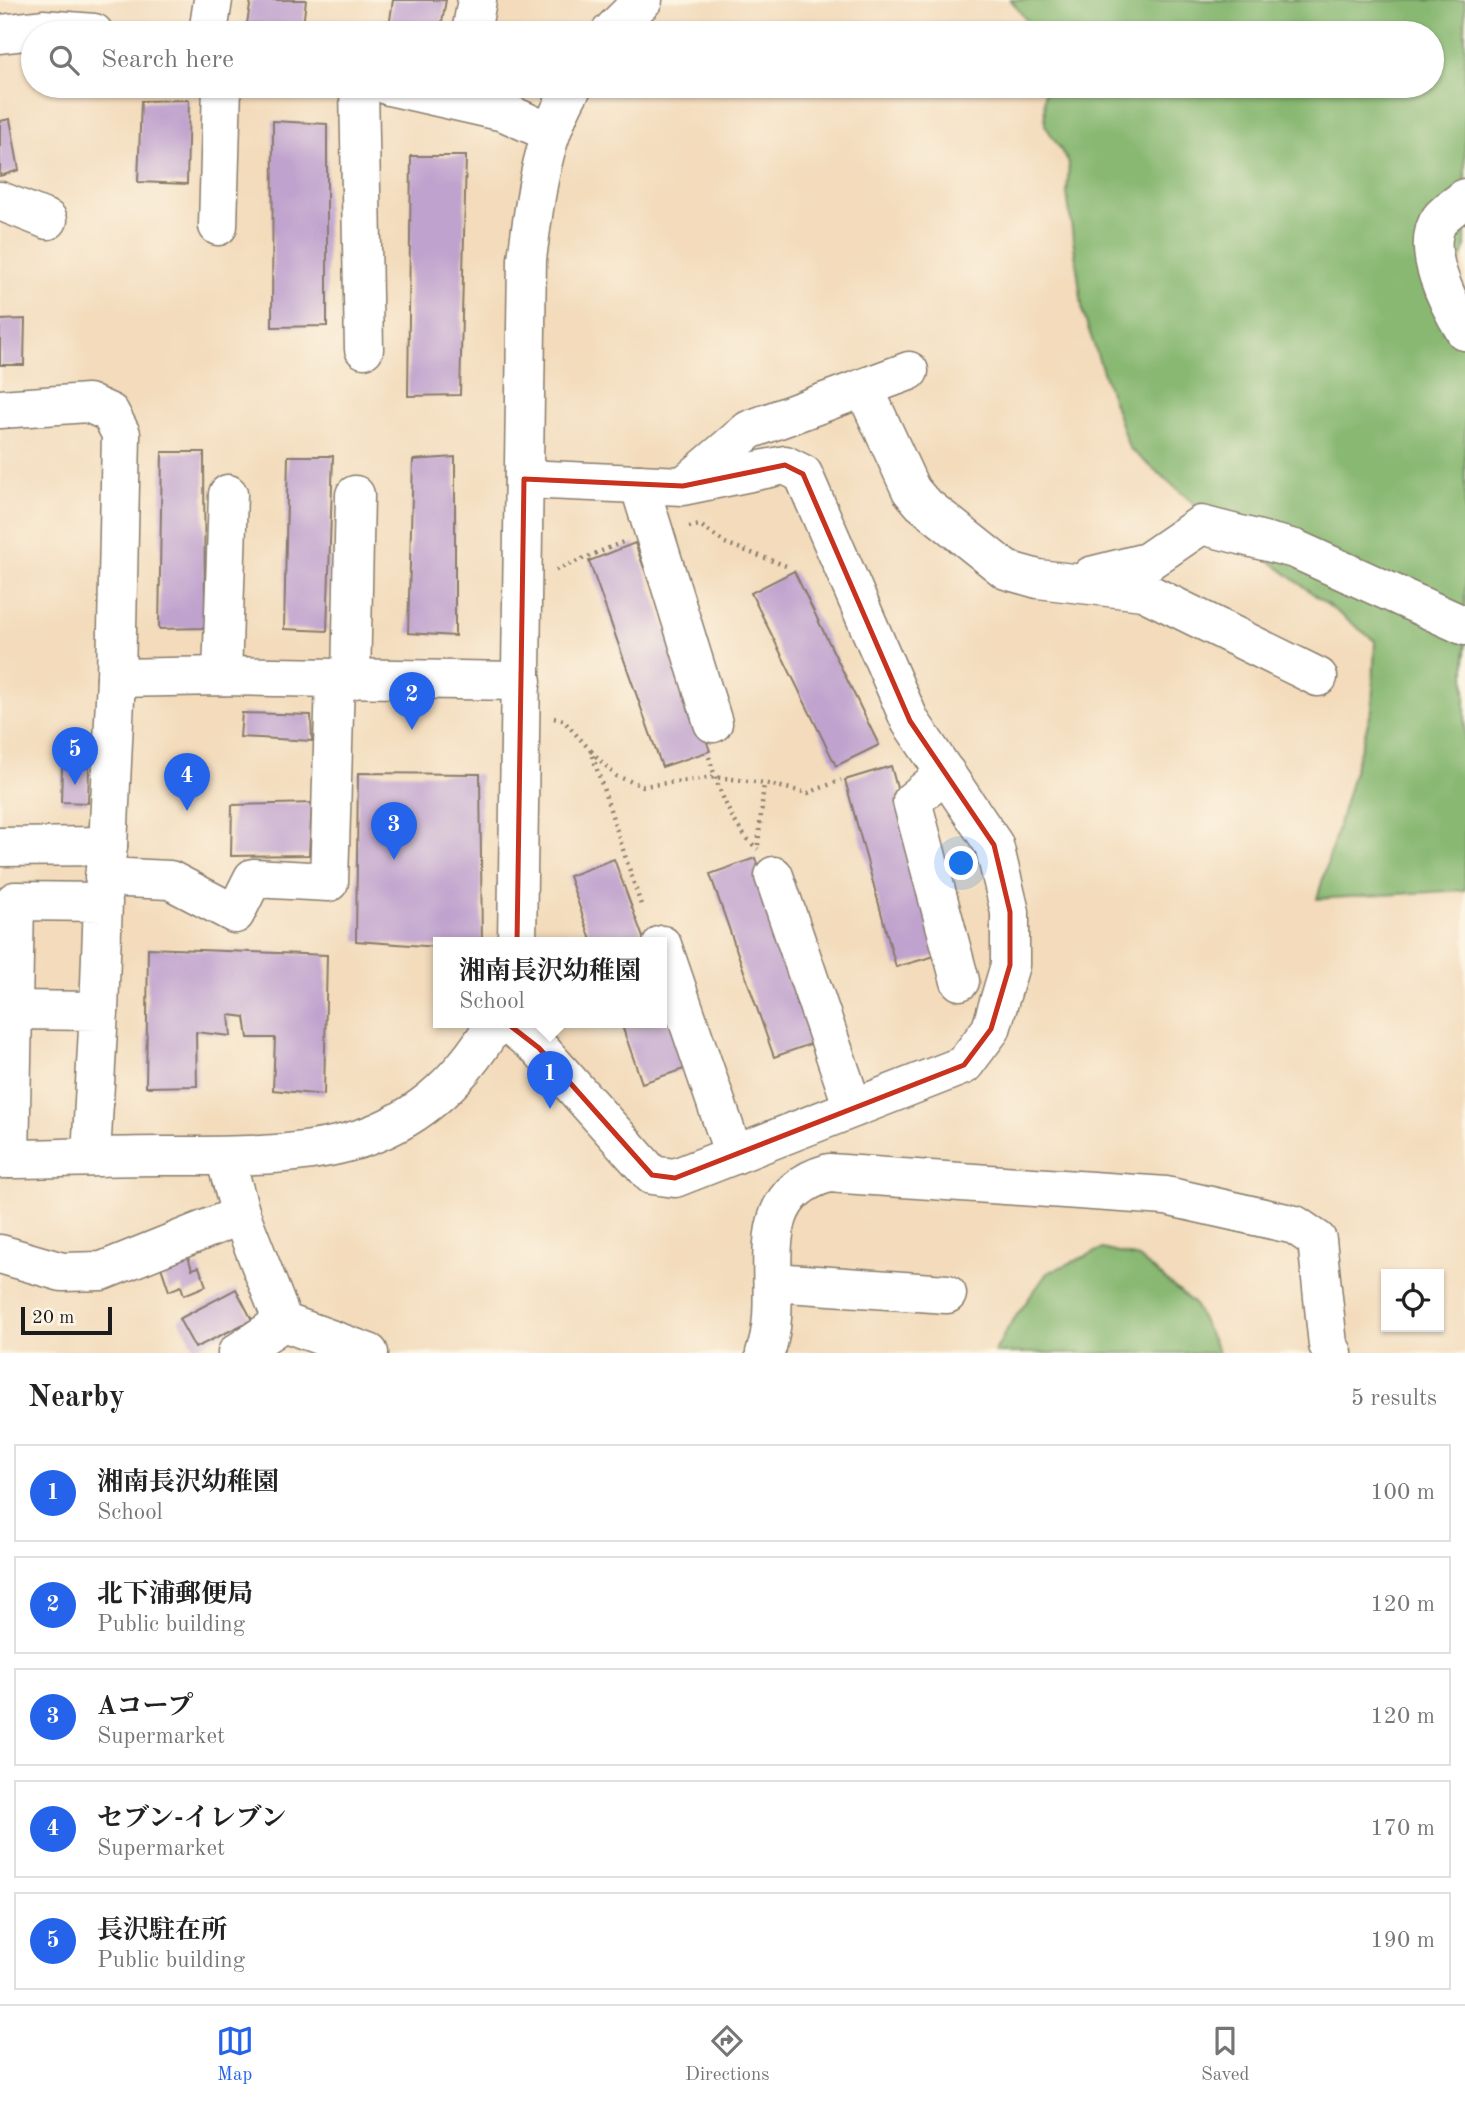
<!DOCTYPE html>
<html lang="en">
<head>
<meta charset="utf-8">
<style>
	body { margin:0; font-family:"Old Standard TT","Noto Serif JP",serif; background:#f6f6f6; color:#222 }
	.controls { position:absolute; right:21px; bottom:21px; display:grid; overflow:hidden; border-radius:0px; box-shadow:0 2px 5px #0004 }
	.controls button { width:63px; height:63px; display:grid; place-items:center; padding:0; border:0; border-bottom:2px solid #e0e0e0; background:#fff; color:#222; font:35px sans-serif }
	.scale { position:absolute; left:21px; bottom:18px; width:91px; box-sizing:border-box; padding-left:7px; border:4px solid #1c1c1c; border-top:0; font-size:19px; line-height:24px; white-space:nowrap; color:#1c1c1c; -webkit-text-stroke:5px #fcf5e5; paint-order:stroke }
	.you { position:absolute; left:962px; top:864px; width:24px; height:24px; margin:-18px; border:5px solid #fff; border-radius:50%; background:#1a73e8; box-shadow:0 0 0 10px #1a73e833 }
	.badge { display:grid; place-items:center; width:46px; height:46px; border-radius:50%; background:#2563eb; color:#fff; font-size:23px; font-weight:700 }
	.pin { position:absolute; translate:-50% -58px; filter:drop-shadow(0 2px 4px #0008) }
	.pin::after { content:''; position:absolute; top:37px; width:24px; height:21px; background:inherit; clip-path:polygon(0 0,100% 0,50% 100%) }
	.popup { position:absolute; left:433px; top:937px; width:234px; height:91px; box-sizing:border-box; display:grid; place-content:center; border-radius:0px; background:#fff; filter:drop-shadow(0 2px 5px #0005); font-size:23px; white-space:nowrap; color:#767676 }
	.popup b { font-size:26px; color:#222 }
	.popup::after { content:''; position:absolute; left:50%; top:100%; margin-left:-14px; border:14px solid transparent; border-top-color:#fff }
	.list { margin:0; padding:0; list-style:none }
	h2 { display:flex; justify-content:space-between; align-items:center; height:91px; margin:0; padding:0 28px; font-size:30px }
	h2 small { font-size:23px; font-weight:400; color:#767676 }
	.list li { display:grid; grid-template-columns:46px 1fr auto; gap:21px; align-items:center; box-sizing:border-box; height:98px; margin:0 14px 14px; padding:0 14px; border:2px solid #e0e0e0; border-radius:0px }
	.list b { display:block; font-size:26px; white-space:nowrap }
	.list p { margin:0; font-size:23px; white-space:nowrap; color:#767676 }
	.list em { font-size:23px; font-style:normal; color:#767676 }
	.icon { flex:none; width:38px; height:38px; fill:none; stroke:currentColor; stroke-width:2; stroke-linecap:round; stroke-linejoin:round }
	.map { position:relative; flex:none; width:1465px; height:1353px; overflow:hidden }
	.search { position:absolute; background:#fff; box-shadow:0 2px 5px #0004; left:21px; right:21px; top:21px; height:77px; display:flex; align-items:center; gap:18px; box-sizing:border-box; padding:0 24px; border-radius:38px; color:#767676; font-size:26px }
	.sheet { height:651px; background:#fff }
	nav { display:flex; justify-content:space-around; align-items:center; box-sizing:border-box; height:98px; border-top:2px solid #e0e0e0; background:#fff; font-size:19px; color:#767676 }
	nav a { display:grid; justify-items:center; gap:4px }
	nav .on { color:#2563eb }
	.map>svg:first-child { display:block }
	.forest { fill:#88b872; stroke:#526a47; stroke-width:2 }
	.building { fill:#bfa2ce }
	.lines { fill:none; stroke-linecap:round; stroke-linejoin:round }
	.minor-casing { stroke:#887c6c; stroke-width:41 }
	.path { stroke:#887c6c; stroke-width:4.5; stroke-dasharray:2 5; stroke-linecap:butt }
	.minor { stroke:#fff; stroke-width:38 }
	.marked { fill:none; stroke:#c8321e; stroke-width:5; stroke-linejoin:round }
</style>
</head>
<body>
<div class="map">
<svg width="1465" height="1353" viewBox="0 0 1465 1353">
	<rect width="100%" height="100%" fill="#fcf5e5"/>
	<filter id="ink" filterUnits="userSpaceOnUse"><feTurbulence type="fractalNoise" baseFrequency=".0143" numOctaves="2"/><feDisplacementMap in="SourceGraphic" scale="14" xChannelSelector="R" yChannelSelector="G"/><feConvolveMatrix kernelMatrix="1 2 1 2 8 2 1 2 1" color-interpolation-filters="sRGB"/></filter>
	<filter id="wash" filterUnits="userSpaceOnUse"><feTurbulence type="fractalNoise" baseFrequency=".00686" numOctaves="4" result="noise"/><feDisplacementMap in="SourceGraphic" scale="28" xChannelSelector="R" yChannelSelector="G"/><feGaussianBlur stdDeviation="1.57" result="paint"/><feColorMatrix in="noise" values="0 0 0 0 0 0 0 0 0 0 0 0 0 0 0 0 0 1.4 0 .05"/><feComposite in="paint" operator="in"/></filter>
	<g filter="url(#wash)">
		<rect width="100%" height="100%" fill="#f3dbbb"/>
		<g class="forest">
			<path d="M1011 0H1465V249L1455 273 1465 292V890L1317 899 1372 709 1375 641 1191 501 1129 448 1083 313 1067 193 1069 163 1045 125 1044 86H1432V33H1036Z"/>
			<path d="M1102 1249 1139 1258 1194 1304 1219 1353H994L1009 1326 1047 1273Z"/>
		</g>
		<g id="blocks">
			<g class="building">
				<path d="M251 0H306L303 26 247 23Z"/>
				<path d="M393 0H446L440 33H388Z"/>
				<path d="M189 100 187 184 138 182 141 101Z"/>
				<path d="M10 119 19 170 0 176V121Z"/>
				<path d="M273 121 327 124V326L272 327Z"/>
				<path d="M411 156H466L460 395 408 396Z"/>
				<path d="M25 319 24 365H0V320Z"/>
				<path d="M162 452H204L205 628 159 629Z"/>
				<path d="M288 456H333L327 631 284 629Z"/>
				<path d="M455 457V636L408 633 413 460Z"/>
				<path d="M635 543 710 751 662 767 589 561Z"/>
				<path d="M794 571 879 745 836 766 751 593Z"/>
				<path d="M242 713 311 715 312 741 240 737Z"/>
				<path d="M891 766 942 954 896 967 845 780Z"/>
				<path d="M62 768H89L88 803 61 802Z"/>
				<path d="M358 773 480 774 482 943H438V947L356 941Z"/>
				<path d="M312 803 309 855 231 856 232 805Z"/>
				<path d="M755 858 819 1041 774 1057 710 874Z"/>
				<path d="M614 859 645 943H592L569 876Z"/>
				<path d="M148 948 327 955 324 1095 273 1090 275 1038H248L245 1017 229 1015 231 1036 196 1032 197 1086 146 1087Z"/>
				<path d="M662 991 690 1067 642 1083 621 1023H662Z"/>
				<path d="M187 1254 192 1269 199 1267 206 1286 184 1295 181 1286 169 1291 161 1267Z"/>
				<path d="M236 1289 252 1320 195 1348 179 1319Z"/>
			</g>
		</g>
	</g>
	<g filter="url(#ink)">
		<use href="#blocks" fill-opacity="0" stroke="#887c6c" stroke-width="2"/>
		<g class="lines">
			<g class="minor-casing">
				<g id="minor">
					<path d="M208 33 213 0"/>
					<path d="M471 33 477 0"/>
					<path d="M610 33 643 0"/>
					<path d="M0 34 43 29 94 33"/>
					<path d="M359 86 364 349"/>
					<path d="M389 86 504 112 551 133"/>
					<path d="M1465 198C1457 205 1446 211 1440 219 1419 248 1449 305 1465 331"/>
					<path d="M0 201 48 220"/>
					<path d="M218 226 222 86"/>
					<path d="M864 388 911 490 922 503 1006 570 1038 579 1143 591 1318 677"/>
					<path d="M0 409 88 403 110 413 121 434 116 678 108 846 0 847"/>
					<path d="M687 483 749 430 909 371"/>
					<path d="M639 484 713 723"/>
					<path d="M1091 576 1147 562 1201 525 1295 549 1465 626"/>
					<path d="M222 676 228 494"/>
					<path d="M116 678 222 676 522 681"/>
					<path d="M351 680 355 495"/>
					<path d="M946 773 912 801 960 981"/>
					<path d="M108 846 104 877 170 880 235 914 253 878 329 882 335 680"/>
					<path d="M774 876 853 1108"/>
					<path d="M517 943 527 259C535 199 541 139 573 86"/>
					<path d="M662 945 734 1155"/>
					<path d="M13 1010 15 901 103 902 99 1011"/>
					<path d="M507 1023 539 1048 652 1175 675 1178 964 1065 991 1029 1010 965V912L994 845 910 721 803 474 785 465 683 486 524 479"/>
					<path d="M225 1157 241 1215 283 1322 369 1353"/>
					<path d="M0 1159C53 1159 107 1156 160 1156 305 1156 412 1162 495 1023"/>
					<path d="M10 1159 13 1010 99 1011 91 1156"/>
					<path d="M0 1254 62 1272 102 1271 241 1215"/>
					<path d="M773 1282 947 1294"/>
					<path d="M237 1353 283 1322"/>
					<path d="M765 1353C789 1288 740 1198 829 1173L1166 1196 1295 1225 1317 1240 1328 1345 1333 1353"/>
				</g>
			</g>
			<g class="path">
				<path d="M689 527 700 525 725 543 789 567"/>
				<path d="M556 570 623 542"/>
				<path d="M554 718 563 720 591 751 642 908"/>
				<path d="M591 751 616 776 643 786 715 777 764 783 808 793 841 780"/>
				<path d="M709 757C718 788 732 828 758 849"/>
				<path d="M758 845 764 783"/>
			</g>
			<use href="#minor" class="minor"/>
		</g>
	</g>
	<path class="marked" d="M785 465 803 474 910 721 994 845 1010 912V965L991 1029 964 1065 675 1178 652 1175 539 1048 499 1017 512 984 517 942 524 479 683 486Z"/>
</svg>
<div class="controls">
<button><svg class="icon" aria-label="locate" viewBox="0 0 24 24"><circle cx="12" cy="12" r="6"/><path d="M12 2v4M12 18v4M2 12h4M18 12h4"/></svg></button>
</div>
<div class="scale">20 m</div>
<div class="you"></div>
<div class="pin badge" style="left:550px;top:1109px">1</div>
<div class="popup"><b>湘南長沢幼稚園</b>School</div>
<div class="pin badge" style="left:412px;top:730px">2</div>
<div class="pin badge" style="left:394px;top:860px">3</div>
<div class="pin badge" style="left:187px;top:811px">4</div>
<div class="pin badge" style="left:75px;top:785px">5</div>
<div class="search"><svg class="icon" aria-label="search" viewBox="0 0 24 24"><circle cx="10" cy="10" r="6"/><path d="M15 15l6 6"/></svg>Search here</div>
</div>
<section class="sheet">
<h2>Nearby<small>5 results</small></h2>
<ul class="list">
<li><span class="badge">1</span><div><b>湘南長沢幼稚園</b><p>School</p></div><em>100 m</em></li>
<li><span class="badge">2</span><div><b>北下浦郵便局</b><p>Public building</p></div><em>120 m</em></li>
<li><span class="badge">3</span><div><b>Aコープ</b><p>Supermarket</p></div><em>120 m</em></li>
<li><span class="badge">4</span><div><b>セブン-イレブン</b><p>Supermarket</p></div><em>170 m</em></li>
<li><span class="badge">5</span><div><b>長沢駐在所</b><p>Public building</p></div><em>190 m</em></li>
</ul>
</section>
<nav>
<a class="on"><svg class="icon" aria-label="map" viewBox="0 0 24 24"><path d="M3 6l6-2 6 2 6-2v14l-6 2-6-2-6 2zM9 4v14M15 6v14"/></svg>Map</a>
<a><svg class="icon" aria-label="directions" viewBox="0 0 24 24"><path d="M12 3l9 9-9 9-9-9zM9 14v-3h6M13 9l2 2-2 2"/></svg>Directions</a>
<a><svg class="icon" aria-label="saved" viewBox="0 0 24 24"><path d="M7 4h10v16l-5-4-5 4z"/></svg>Saved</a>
</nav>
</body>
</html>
